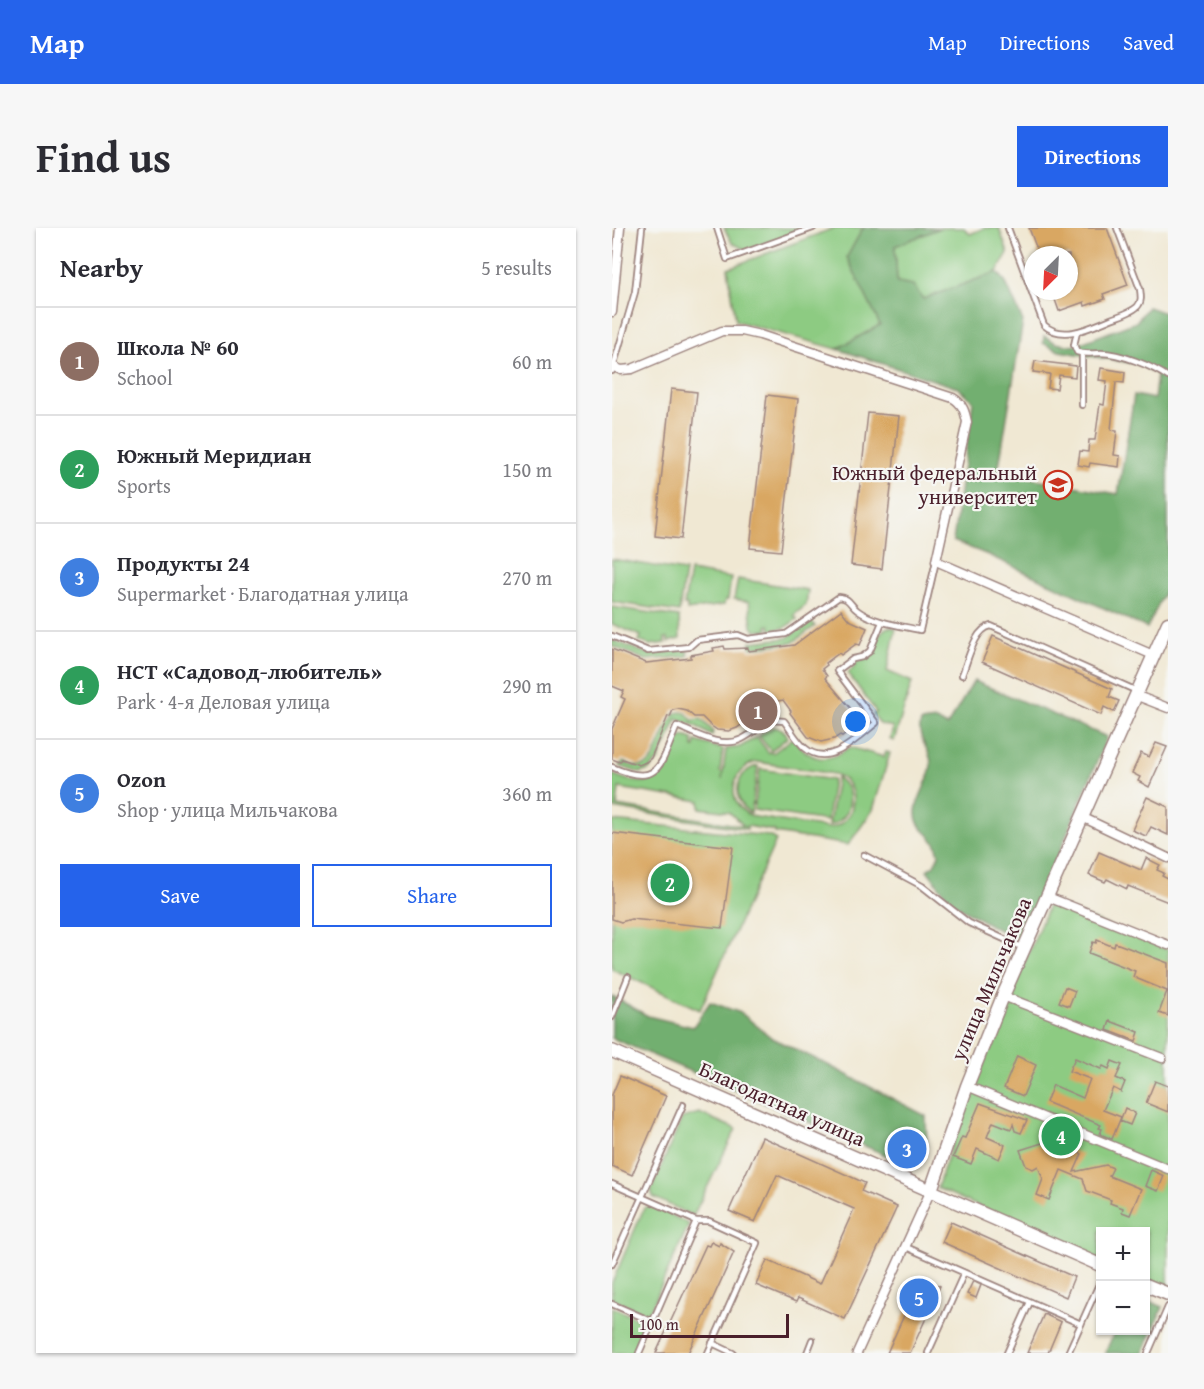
<!DOCTYPE html>
<html lang="en">
<head>
<meta charset="utf-8">
<style>
	body { margin:0; font-family:"Gentium Book Plus",serif; background:#f7f7f7; color:#2b2b33 }
	.controls { position:absolute; right:18px; bottom:18px; display:grid; overflow:hidden; border-radius:0px; box-shadow:0 2px 4px #0004 }
	.controls button { width:54px; height:54px; display:grid; place-items:center; padding:0; border:0; border-bottom:2px solid #e1e1e2; background:#fff; color:#2b2b33; font:30px sans-serif }
	.compass { position:absolute; left:412px; top:18px; width:54px; height:54px; border-radius:50%; background:#fff; box-shadow:0 2px 4px #0004; rotate:204deg }
	.scale { position:absolute; left:18px; bottom:15px; width:159px; box-sizing:border-box; padding-left:6px; border:3px solid #4a1f2b; border-top:0; font-size:16px; line-height:21px; white-space:nowrap; color:#4a1f2b; -webkit-text-stroke:4px #f6f6f2; paint-order:stroke }
	.you { position:absolute; left:244px; top:494px; width:21px; height:21px; margin:-15px; border:4px solid #fff; border-radius:50%; background:#1a73e8; box-shadow:0 0 0 9px #1a73e833 }
	.badge { display:grid; place-items:center; width:39px; height:39px; border-radius:50%; background:#2563eb; color:#fff; font-size:20px; font-weight:700 }
	.pin { position:absolute; translate:-50% -50%; border:3px solid #fff; box-shadow:0 2px 6px #0006 }
	.list { margin:0; padding:0; list-style:none }
	h2 { display:flex; justify-content:space-between; align-items:center; height:78px; margin:0; padding:0 24px; font-size:26px }
	h2 small { font-size:20px; font-weight:400; color:#7c7c81 }
	.list li { display:grid; grid-template-columns:39px 1fr auto; gap:18px; align-items:center; box-sizing:border-box; height:108px; padding:0 24px; border-top:2px solid #e1e1e2 }
	.list b { display:block; font-size:22px; white-space:nowrap }
	.list p { margin:0; font-size:20px; white-space:nowrap; color:#7c7c81 }
	.list em { font-size:20px; font-style:normal; color:#7c7c81 }
	.actions { display:flex; gap:12px; padding:18px 24px }
	.actions a { flex:1; padding:14px 0; border:2px solid #2563eb; border-radius:0px; text-align:center; font-size:21px; color:#2563eb }
	.actions .main { background:#2563eb; color:#fff }
	.map { position:relative; flex:none; width:556px; height:1125px; overflow:hidden; border-radius:0px }
	header { display:flex; align-items:center; gap:36px; box-sizing:border-box; height:84px; padding:0 30px; background:#2563eb; color:#fff }
	header strong { font-size:28px }
	nav { display:flex; gap:33px; margin-inline-start:auto; font-size:21px }
	.intro { display:flex; align-items:center; justify-content:space-between; box-sizing:border-box; height:144px; padding:0 36px }
	h1 { margin:0; font-size:42px }
	.button { padding:15px 27px; border-radius:0px; background:#2563eb; color:#fff; font-size:21px; font-weight:700 }
	main { display:flex; gap:36px; padding:0 36px }
	aside { flex:1; background:#fff; border-radius:0px; box-shadow:0 2px 4px #0004 }
	.map>svg:first-child { display:block }
	.green { fill:#8dcb82; stroke:#6c7556; stroke-width:1.5; fill-rule:evenodd }
	.forest { fill:#72af70; stroke:#5e674e; stroke-width:1.5 }
	.building { fill:#d9a762 }
	.lines { fill:none; stroke-linecap:round; stroke-linejoin:round }
	.lane-casing { stroke:#9d847f; stroke-width:8 }
	.street-casing { stroke:#9d847f; stroke-width:11 }
	.secondary-casing { stroke:#9d847f; stroke-width:15 }
	.lane { stroke:#fff; stroke-width:4.5 }
	.street { stroke:#fff; stroke-width:8 }
	.secondary { stroke:#fff; stroke-width:12 }
	.labels { text-anchor:middle; stroke-width:4.5; stroke-linejoin:round; paint-order:stroke }
	.poi-label { font-size:21px; fill:#4a1f2b; stroke:#f6f6f2; text-anchor:end }
	.street-label { font-size:21px; fill:#4a1f2b; stroke:#f6f6f2 }
</style>
</head>
<body>
<header>
<strong>Map</strong>
<nav><a>Map</a><a>Directions</a><a>Saved</a></nav>
</header>
<div class="intro"><h1>Find us</h1><a class="button">Directions</a></div>
<main>
<aside>
<h2>Nearby<small>5 results</small></h2>
<ul class="list">
<li><span class="badge" style="background:#8d6e63">1</span><div><b>Школа № 60</b><p>School</p></div><em>60 m</em></li>
<li><span class="badge" style="background:#2e9e5b">2</span><div><b>Южный Меридиан</b><p>Sports</p></div><em>150 m</em></li>
<li><span class="badge" style="background:#3f7fe0">3</span><div><b>Продукты 24</b><p>Supermarket · Благодатная улица</p></div><em>270 m</em></li>
<li><span class="badge" style="background:#2e9e5b">4</span><div><b>НСТ «Садовод-любитель»</b><p>Park · 4-я Деловая улица</p></div><em>290 m</em></li>
<li><span class="badge" style="background:#3f7fe0">5</span><div><b>Ozon</b><p>Shop · улица Мильчакова</p></div><em>360 m</em></li>
</ul>
<div class="actions"><a class="main">Save</a><a>Share</a></div>
</aside>
<div class="map">
<svg width="556" height="1125" viewBox="0 0 556 1125">
	<rect width="100%" height="100%" fill="#f6f6f2"/>
	<filter id="ink" filterUnits="userSpaceOnUse"><feTurbulence type="fractalNoise" baseFrequency=".0167" numOctaves="2"/><feDisplacementMap in="SourceGraphic" scale="12" xChannelSelector="R" yChannelSelector="G"/><feConvolveMatrix kernelMatrix="1 2 1 2 8 2 1 2 1" color-interpolation-filters="sRGB"/></filter>
	<filter id="wash" filterUnits="userSpaceOnUse"><feTurbulence type="fractalNoise" baseFrequency=".008" numOctaves="4" result="noise"/><feDisplacementMap in="SourceGraphic" scale="24" xChannelSelector="R" yChannelSelector="G"/><feGaussianBlur stdDeviation="1.35" result="paint"/><feColorMatrix in="noise" values="0 0 0 0 0 0 0 0 0 0 0 0 0 0 0 0 0 1.4 0 .05"/><feComposite in="paint" operator="in"/></filter>
	<g filter="url(#wash)">
		<rect width="100%" height="100%" fill="#f0e8d3"/>
		<g class="green">
			<path d="M112 0H196L134 22 120 15Z"/>
			<path d="M222 0H251L235 29 268 97 225 121 124 93 116 40Z"/>
			<path d="M328 0H352L358 6 372 0H387L396 25 385 44 311 72 301 58 285 54 283 18Z"/>
			<path d="M0 331 73 343 67 384 0 374Z"/>
			<path d="M78 343 119 350 116 372H113L112 377 75 382V377H72Z"/>
			<path d="M126 351 196 362 194 377 182 387 185 391 172 400 159 402 158 397 155 398 156 402 144 403 140 399 137 374 122 371Z"/>
			<path d="M0 379 67 389 68 411 56 414V410H53V415L38 417 27 413 29 408 0 396Z"/>
			<path d="M198 392 203 398 180 415 139 420V414L175 410Z"/>
			<path d="M276 399 284 400 275 443 300 454 282 513 278 511 281 499 268 496 261 486 264 484 236 445 244 436 243 434C272 427 258 407 276 399Z"/>
			<path d="M0 412 36 426 75 422 76 428 34 432 0 418Z"/>
			<path d="M69 484 74 485 80 492 89 491 101 503 100 508 84 498 65 491 46 533 37 542 28 545 7 538 11 534C23 539 32 542 41 531L58 492H60L63 485Z"/>
			<path d="M161 499 170 501 176 509 159 523 147 508Z"/>
			<path d="M72 508 81 511V519H83L84 513 111 521 108 544 111 545 110 552 114 521 128 519 145 509 156 524 161 525 181 510C198 533 214 537 238 519L272 529 274 524 278 525 261 582 236 617 163 605V603L135 598V601L0 580V546C32 560 47 557 61 524 64 517 65 511 72 508ZM145 534 222 546C250 554 246 597 216 600L144 589C113 582 116 540 145 534ZM7 560 88 573V580L117 584 132 598 5 578Z"/>
			<path d="M146 538 139 585C118 574 123 542 146 538Z"/>
			<path d="M148 541 221 552 215 593 142 582Z"/>
			<path d="M225 549 236 560C241 576 235 594 217 597Z"/>
			<path d="M0 593 157 608 164 612 88 782 0 741Z"/>
			<path d="M438 674 556 722V1061L534 1051V1004H488V1032L325 960 361 856Z"/>
			<path d="M87 885 124 901 81 988 41 969 39 962 70 890Z"/>
			<path d="M40 977 77 996 36 1087 0 1071V1055L32 980Z"/>
			<path d="M0 1079 33 1094 21 1125H0Z"/>
		</g>
		<g class="forest">
			<path d="M251 0H328L283 18 285 54 301 57 311 71 385 44 393 53 411 93 386 244 506 266 522 167 542 171 545 146 526 136 447 123 431 115 432 108 444 115 461 118 524 94 536 79 556 86V357L535 400 376 327 341 313 361 173 346 160 225 121 268 97 235 29Z"/>
			<path d="M362 453 495 509 411 712 385 701 339 674 315 642 322 637 327 627C326 623 325 617 322 614 318 606 307 601 305 592 299 575 320 553 319 534 317 520 304 509 309 494L324 492 335 498Z"/>
			<path d="M0 768 36 788 81 799 98 774 129 785 160 810 214 836 314 888 315 918 305 932 290 934 0 810Z"/>
			<path d="M534 1072 551 1079 531 1125H493L503 1103 534 1102Z"/>
		</g>
		<g id="blocks">
			<g class="building">
				<path d="M417 0H495L516 57 491 66 493 71 473 78 472 74 447 83 440 63H457V27H427Z"/>
				<path d="M423 133 464 138 463 149 447 147 445 161 436 160 438 146 421 144Z"/>
				<path d="M489 140 513 144 512 155 504 154 499 202 505 203 502 227 508 228 507 239 478 235 477 239 466 237 468 223 476 224 477 212H483L488 176 492 177 495 153 487 152Z"/>
				<path d="M59 161 85 164 69 311 43 308Z"/>
				<path d="M155 167 186 171 169 323 138 320Z"/>
				<path d="M256 185 287 188 270 341 239 337Z"/>
				<path d="M229 382 237 392 255 400 248 417 244 416 229 427 227 425 214 435 215 437 210 441 215 448 213 450 247 490 240 495 242 499 230 508 228 507 222 511 209 514 196 509 178 485 179 483 171 472 161 474 146 482 139 483 132 495 125 500 117 503 105 502 98 497 90 489H82L75 483 66 481 61 482 58 489 56 488 39 530 34 534 27 537 10 531 8 534 0 531V501L13 471 9 469 12 463 0 458V421L34 435 79 430V427L102 423 101 420 107 419 112 418 113 421 136 420 137 423 182 417Z"/>
				<path d="M381 408 500 461 497 469 507 473 502 484 492 479 489 487 370 434Z"/>
				<path d="M544 515 555 519 537 559 526 553 528 549 520 545 529 525 537 529Z"/>
				<path d="M535 569 556 579V607L539 599 534 608 520 602Z"/>
				<path d="M0 605 121 619 110 700 19 691 9 694 0 691Z"/>
				<path d="M487 624 529 642 534 630 548 637 545 642 552 645 550 648 556 651V674L516 658 515 661 495 651 493 654 477 647Z"/>
				<path d="M485 712 502 719 503 715 509 717 556 735V788L547 785 555 763 521 749 523 743 477 725 481 714 484 715Z"/>
				<path d="M453 759 463 763 457 778 447 774Z"/>
				<path d="M498 793 527 804 524 813 495 802Z"/>
				<path d="M405 828 424 837 411 868 392 860Z"/>
				<path d="M463 830 489 841 491 838 497 841 500 833 510 837 504 850 513 854 509 864 501 860 491 882 509 889 500 911 488 906 490 901 487 900 489 897 434 874 441 857 471 870 478 851 457 843Z"/>
				<path d="M8 848 54 868 20 947 0 938V867Z"/>
				<path d="M543 853 556 858V884L534 875Z"/>
				<path d="M368 875 415 892 409 905 403 903 401 896 399 901 381 894 375 909 393 917 387 931 365 921 359 936 341 929 350 909 353 910Z"/>
				<path d="M513 880 523 885 518 897 508 893Z"/>
				<path d="M150 909 253 955 249 963 285 979 233 1091 186 1070 184 1074 144 1057 155 1032 208 1056 242 981 165 947 143 994 117 983Z"/>
				<path d="M300 910 302 929 291 931 289 911Z"/>
				<path d="M430 915 450 924 452 919 470 926 462 944 494 937 501 940 497 948 529 961 518 987 510 984 511 980 498 975 499 972 475 963 471 951 449 942 437 972 425 967 431 951 426 938 421 941 414 938 408 922Z"/>
				<path d="M539 942 552 948 546 963 533 958Z"/>
				<path d="M339 994 462 1049 454 1069 330 1014Z"/>
				<path d="M99 1014 107 1018 108 1015 122 1024 76 1125H44L94 1017 97 1018Z"/>
				<path d="M309 1050 328 1058 320 1077 298 1125H275Z"/>
				<path d="M361 1053 369 1057 364 1070 355 1066Z"/>
				<path d="M432 1086 449 1094 436 1125H415Z"/>
			</g>
		</g>
	</g>
	<g filter="url(#ink)">
		<use href="#blocks" fill-opacity="0" stroke="#9d847f" stroke-width="1.5"/>
		<g class="lines">
			<g class="lane-casing">
				<g id="lane">
					<path d="M105 0 115 31 201 0"/>
					<path d="M396 0 432 97C451 114 479 99 499 91 507 88 518 85 525 79 530 74 529 68 528 61L505 0"/>
					<path d="M465 104 462 117 465 124C475 127 479 125 489 125 508 125 540 138 556 149"/>
					<path d="M0 143 23 64 30 0"/>
					<path d="M470 177V126"/>
					<path d="M0 408 36 423 77 419 85 412 126 407 136 411 174 406 227 369C238 370 238 377 245 382 260 394 290 398 308 402L324 333"/>
					<path d="M350 447C356 433 362 401 379 398L525 463"/>
					<path d="M0 539C48 560 48 537 65 498 84 506 110 521 130 511 140 506 149 498 159 492L172 493C179 502 185 513 193 520 217 541 246 509 264 495L225 443 241 431 250 429 258 423 270 394"/>
					<path d="M252 627 310 658 357 695 412 720"/>
					<path d="M0 789 16 749"/>
					<path d="M0 956 84 993"/>
					<path d="M294 1019 469 1096"/>
					<path d="M0 1036 71 877"/>
					<path d="M0 1076 39 1093"/>
					<path d="M100 1115 121 1125"/>
					<path d="M27 1125 84 993H97L145 1015 96 1125"/>
					<path d="M195 1125 200 1112"/>
					<path d="M316 1125 352 1045"/>
					<path d="M395 1125 418 1074"/>
					<path d="M456 1125 488 1054"/>
					<path d="M536 1125 556 1079"/>
				</g>
			</g>
			<g class="street-casing">
				<g id="street">
					<path d="M0 84 8 0"/>
					<path d="M0 138 9 142 20 141 110 103H130L148 107 341 170C351 176 353 184 355 194L324 333 541 427"/>
					<path d="M523 467 556 480"/>
					<path d="M470 589 556 630"/>
					<path d="M436 669 556 717"/>
					<path d="M391 768 550 830"/>
					<path d="M355 858 556 941"/>
					<path d="M245 1125 319 962"/>
				</g>
			</g>
			<g class="secondary-casing">
				<g id="secondary">
					<path d="M0 823 488 1037"/>
					<path d="M319 962 355 858 391 768 556 395"/>
					<path d="M534 1057 556 1066"/>
				</g>
			</g>
			<use href="#lane" class="lane"/>
			<use href="#street" class="street"/>
			<use href="#secondary" class="secondary"/>
		</g>
	</g>
	<defs>
		<g id="university-ring" transform="scale(1.5)"><circle r="9.5" fill="#f6f6f2" stroke="#c8321e" stroke-width="1.5"/><path d="M0-5L7-2L0 1L-7-2ZM-4 1L0 2.5L4 1V4Q0 6-4 4Z" fill="#c8321e"/></g>
	</defs>
	<g fill-rule="evenodd">
		<use href="#university-ring" x="446" y="257"/>
	</g>
	<g class="labels">
		<g class="poi-label">
			<text x="425" y="252">Южный федеральный<tspan x="425" dy="24">университет</tspan></text>
		</g>
		<g class="street-label">
			<text transform="translate(379 751) rotate(-67)" y="7">улица Мильчакова</text>
			<text transform="translate(170 876) rotate(24)" y="7">Благодатная улица</text>
		</g>
	</g>
</svg>
<div class="controls">
<button>+</button>
<button>−</button>
</div>
<svg class="compass" viewBox="-18 -18 36 36"><path d="M0-13l5 13h-10z" fill="#e53935"/><path d="M0 13l5-13h-10z" fill="#7c7c81"/></svg>
<div class="scale">100 m</div>
<div class="you"></div>
<div class="pin badge" style="left:146px;top:483px;background:#8d6e63">1</div>
<div class="pin badge" style="left:58px;top:655px;background:#2e9e5b">2</div>
<div class="pin badge" style="left:295px;top:921px;background:#3f7fe0">3</div>
<div class="pin badge" style="left:449px;top:908px;background:#2e9e5b">4</div>
<div class="pin badge" style="left:307px;top:1070px;background:#3f7fe0">5</div>
</div>
</main>
</body>
</html>
